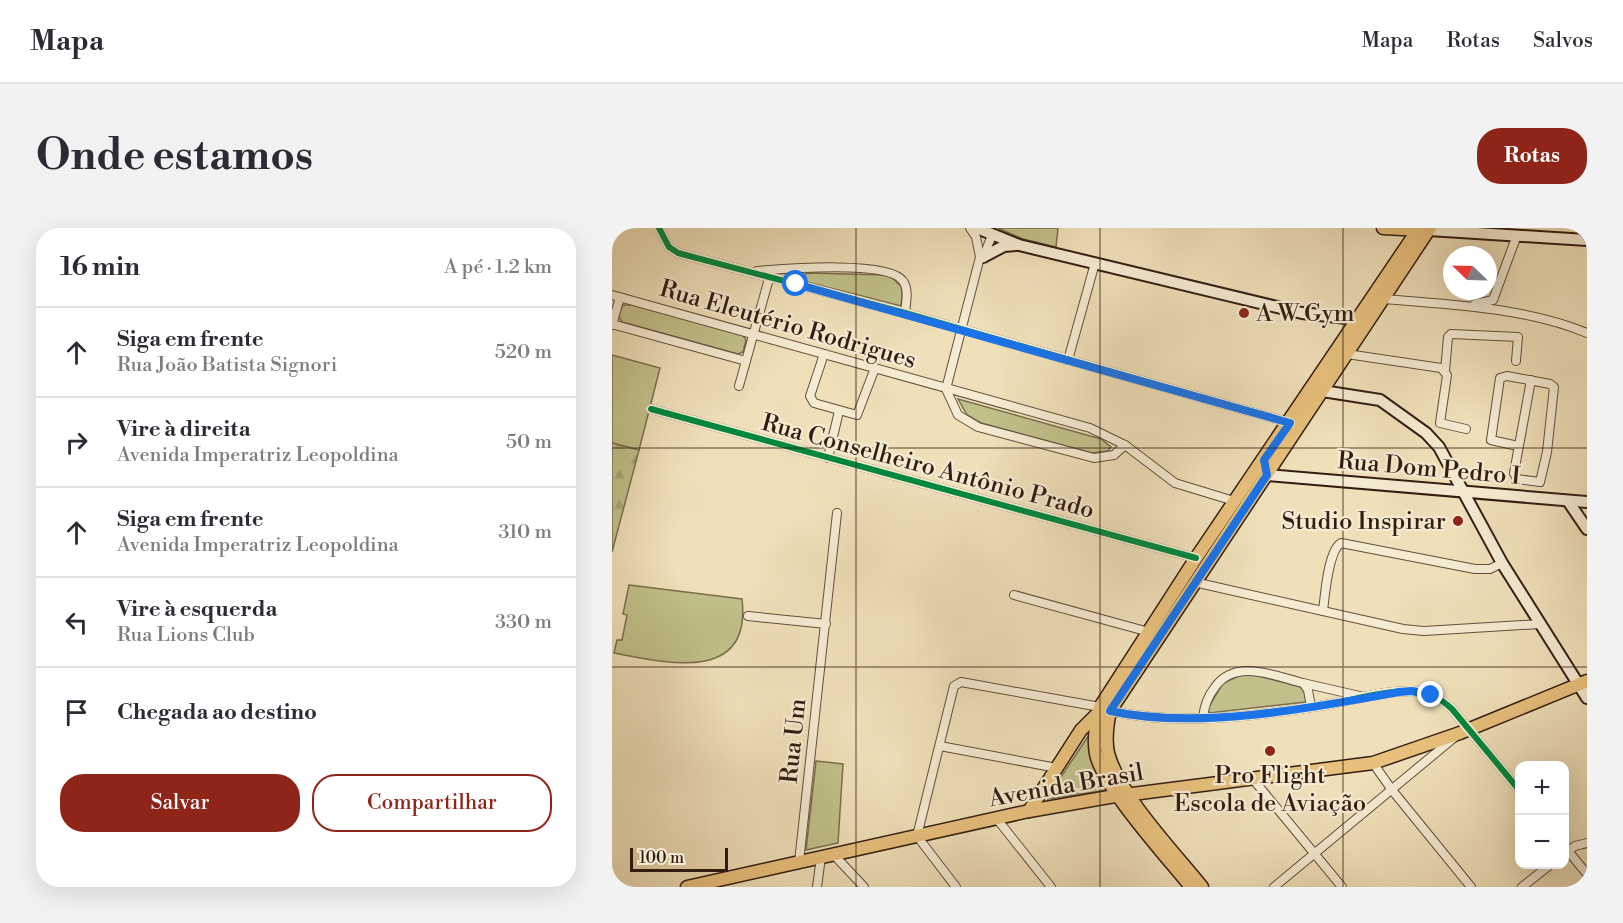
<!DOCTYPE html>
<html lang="pt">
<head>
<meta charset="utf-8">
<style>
	body { margin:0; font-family:"Libre Bodoni",serif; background:#f2f2f3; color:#2b2b33 }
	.controls { position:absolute; right:18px; bottom:18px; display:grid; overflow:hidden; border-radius:12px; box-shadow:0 6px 24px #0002 }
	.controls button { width:54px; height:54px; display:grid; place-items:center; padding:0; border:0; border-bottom:2px solid #e1e1e2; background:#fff; color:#2b2b33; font:30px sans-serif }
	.compass { position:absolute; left:831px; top:18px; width:54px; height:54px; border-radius:50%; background:#fff; box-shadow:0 6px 24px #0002; rotate:293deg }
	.scale { position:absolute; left:18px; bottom:15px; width:98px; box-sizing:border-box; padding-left:6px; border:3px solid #331d12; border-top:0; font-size:16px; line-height:21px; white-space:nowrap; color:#331d12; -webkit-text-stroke:4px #f5ebd2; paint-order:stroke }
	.stop { position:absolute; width:18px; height:18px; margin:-14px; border:4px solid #1a73e8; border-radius:50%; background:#fff }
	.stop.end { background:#1a73e8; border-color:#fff; box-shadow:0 2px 6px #0008 }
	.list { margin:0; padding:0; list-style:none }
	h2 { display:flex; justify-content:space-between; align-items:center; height:78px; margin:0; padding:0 24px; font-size:26px }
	h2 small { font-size:20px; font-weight:400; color:#7c7c81 }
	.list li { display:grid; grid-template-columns:39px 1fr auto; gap:18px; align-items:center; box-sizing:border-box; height:90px; padding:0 24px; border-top:2px solid #e1e1e2 }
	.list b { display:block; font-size:22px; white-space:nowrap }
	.list p { margin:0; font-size:20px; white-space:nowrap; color:#7c7c81 }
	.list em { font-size:20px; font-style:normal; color:#7c7c81 }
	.actions { display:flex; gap:12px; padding:18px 24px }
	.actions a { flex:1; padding:14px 0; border:2px solid #8f2418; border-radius:24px; text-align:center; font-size:21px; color:#8f2418 }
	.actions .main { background:#8f2418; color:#fff }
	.icon { flex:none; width:33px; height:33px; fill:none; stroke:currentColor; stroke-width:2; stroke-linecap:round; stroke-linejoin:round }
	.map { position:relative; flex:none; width:975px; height:659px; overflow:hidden; border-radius:24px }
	header { display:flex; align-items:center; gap:36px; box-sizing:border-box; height:84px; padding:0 30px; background:#fff; border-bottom:2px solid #e1e1e2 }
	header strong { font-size:28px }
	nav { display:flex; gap:33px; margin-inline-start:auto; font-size:21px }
	.intro { display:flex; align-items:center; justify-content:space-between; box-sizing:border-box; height:144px; padding:0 36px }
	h1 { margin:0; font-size:42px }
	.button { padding:15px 27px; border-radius:24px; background:#8f2418; color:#fff; font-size:21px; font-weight:700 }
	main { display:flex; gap:36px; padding:0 36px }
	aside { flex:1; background:#fff; border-radius:24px; box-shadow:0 6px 24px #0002 }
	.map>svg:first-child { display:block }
	.green { fill:#c1c08a; stroke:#7a6e4e; stroke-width:1.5 }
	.forest { fill:url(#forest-firs); stroke:#7a6e4e; stroke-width:1.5 }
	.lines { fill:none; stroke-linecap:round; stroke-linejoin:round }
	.street-casing { stroke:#624e3c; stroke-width:10 }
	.secondary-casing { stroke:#331d12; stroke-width:14 }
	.primary-casing { stroke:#331d12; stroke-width:15 }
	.street { stroke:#f5ebd2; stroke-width:8 }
	.secondary { stroke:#f5ebd2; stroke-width:10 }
	.primary { stroke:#e8c07c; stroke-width:12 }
	.cycleway-casing { stroke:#f5ebd2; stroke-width:10 }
	.cycleway { stroke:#00873e; stroke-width:6 }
	.route { stroke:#1a73e8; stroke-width:8 }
	.grid { fill:none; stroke:#331d12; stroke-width:1.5; stroke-opacity:0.55 }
	.poi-dot { fill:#8f2418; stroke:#f5ebd2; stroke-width:2 }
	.labels { text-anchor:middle; stroke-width:4.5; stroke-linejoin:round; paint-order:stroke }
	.poi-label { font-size:24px; fill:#331d12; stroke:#f5ebd2; text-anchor:start }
	.street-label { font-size:24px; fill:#331d12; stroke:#f5ebd2 }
</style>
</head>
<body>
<header>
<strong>Mapa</strong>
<nav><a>Mapa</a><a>Rotas</a><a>Salvos</a></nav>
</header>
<div class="intro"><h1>Onde estamos</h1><a class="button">Rotas</a></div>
<main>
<aside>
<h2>16 min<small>A pé · 1.2 km</small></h2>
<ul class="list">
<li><svg class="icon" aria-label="ahead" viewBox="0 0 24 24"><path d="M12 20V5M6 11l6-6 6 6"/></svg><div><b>Siga em frente</b><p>Rua João Batista Signori</p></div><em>520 m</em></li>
<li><svg class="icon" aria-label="right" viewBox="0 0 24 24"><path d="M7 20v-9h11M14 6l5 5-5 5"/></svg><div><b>Vire à direita</b><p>Avenida Imperatriz Leopoldina</p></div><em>50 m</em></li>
<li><svg class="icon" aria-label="ahead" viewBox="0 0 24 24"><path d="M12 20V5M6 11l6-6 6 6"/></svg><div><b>Siga em frente</b><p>Avenida Imperatriz Leopoldina</p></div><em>310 m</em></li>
<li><svg class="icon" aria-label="left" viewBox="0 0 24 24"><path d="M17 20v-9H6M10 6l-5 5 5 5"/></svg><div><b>Vire à esquerda</b><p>Rua Lions Club</p></div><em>330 m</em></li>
<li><svg class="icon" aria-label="arrive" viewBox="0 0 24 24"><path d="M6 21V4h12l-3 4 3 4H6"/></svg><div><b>Chegada ao destino</b></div></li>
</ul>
<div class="actions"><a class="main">Salvar</a><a>Compartilhar</a></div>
</aside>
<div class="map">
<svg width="975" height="659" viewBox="0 0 975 659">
	<defs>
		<pattern id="forest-firs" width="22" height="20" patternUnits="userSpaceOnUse" patternTransform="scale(1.5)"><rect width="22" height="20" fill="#c1c08a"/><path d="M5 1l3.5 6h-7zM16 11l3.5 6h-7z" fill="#a6a576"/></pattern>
	</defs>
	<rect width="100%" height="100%" fill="#efe0b9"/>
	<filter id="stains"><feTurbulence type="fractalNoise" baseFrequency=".00333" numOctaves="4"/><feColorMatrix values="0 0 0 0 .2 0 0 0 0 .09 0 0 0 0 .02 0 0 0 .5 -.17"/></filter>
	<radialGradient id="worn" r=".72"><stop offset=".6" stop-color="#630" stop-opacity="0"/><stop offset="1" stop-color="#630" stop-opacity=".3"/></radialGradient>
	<g class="green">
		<path d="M386 0H446L444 19 411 11Z"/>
		<path d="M196 45 277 47 291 60 289 78 191 53V47Z"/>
		<path d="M11 77H21L130 106 134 112 131 124 126 126 10 94 6 88Z"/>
		<path d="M0 127 48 140 27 222 0 215Z"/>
		<path d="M346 171 489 211 499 219 496 223 480 225 369 195 355 187Z"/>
		<path d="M17 357 130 371C140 456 54 435 2 425L5 412H10L15 387 11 386Z"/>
		<path d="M634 445 686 458 692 461 697 471 694 474 597 485 596 480 611 455Z"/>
		<path d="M477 507 496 562 436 571 437 567Z"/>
		<path d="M204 533 231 536 226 615 194 622Z"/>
	</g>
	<path class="forest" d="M0 215 27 222 0 324Z"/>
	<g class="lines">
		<g class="street-casing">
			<g id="street">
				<path d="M47 0 57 19 66 25 293 85 678 195"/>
				<path d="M358 0 364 9 368 29 334 161 346 187 366 199 482 230 502 227 513 217"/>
				<path d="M371 30 380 7"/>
				<path d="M145 43C171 41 277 32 291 53 297 61 294 75 293 85"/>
				<path d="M0 67 478 200 513 217 563 255 622 273"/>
				<path d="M772 71C839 77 912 79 975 105"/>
				<path d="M863 76 881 72 905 7"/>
				<path d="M0 96 134 133"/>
				<path d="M0 97 8 69"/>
				<path d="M212 126 198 168 202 175 245 187 263 140"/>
				<path d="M735 126 829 140 835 147 828 195 854 201"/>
				<path d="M456 132 483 35"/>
				<path d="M833 143 836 109 839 106 906 109 904 133"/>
				<path d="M127 158 158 47"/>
				<path d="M39 181 584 330"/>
				<path d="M906 218 879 212 888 150 895 148 938 156 942 159 935 224 928 254 905 251 902 245 919 152"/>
				<path d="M216 230 227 183"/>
				<path d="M582 354 791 401 812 403 928 396"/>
				<path d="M402 367 537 404"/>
				<path d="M711 383C713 367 716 323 729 315L863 341H878L890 335"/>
				<path d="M136 388 214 396"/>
				<path d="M691 455 752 469"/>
				<path d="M498 483C567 498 645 488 713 477 741 472 771 463 799 463 816 463 828 470 840 481L908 563"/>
				<path d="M591 490C592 479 596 468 603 459 624 430 662 448 691 455L696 462 699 479"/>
				<path d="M328 518 445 540"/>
				<path d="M761 535 780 562 859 659"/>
				<path d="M640 550 730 659"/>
				<path d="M385 591 439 659"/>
				<path d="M952 618 975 646"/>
				<path d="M221 626 252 659"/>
				<path d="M952 626 963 618 975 615"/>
				<path d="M187 634 225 285"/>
				<path d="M205 659 209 629"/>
				<path d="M344 659 305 608 342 458 349 454 488 479"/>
				<path d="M662 659 843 509"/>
				<path d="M910 659 939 636"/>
			</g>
		</g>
		<g class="secondary-casing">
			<g id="secondary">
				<path d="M365 0 407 17 690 85 752 92"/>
				<path d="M817 2 975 12"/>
				<path d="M371 29 392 18 404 17"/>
				<path d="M704 162 768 172 814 205 827 219 890 335 975 470"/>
				<path d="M655 247 975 274"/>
				<path d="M956 273 975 301"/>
			</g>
		</g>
		<g class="primary-casing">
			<g id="primary">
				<path d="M771 0 811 2"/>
				<path d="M417 583 469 502 486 485"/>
				<path d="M75 659 417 583 497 569 761 535 848 505 975 453"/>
				<path d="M579 659C555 629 491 559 484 526 481 510 484 494 488 479L584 330 807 0"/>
				<path d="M590 659C562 624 507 567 496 525 493 511 495 497 498 483L818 0"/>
			</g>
		</g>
		<use href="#street" class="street"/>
		<use href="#secondary" class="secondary"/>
		<use href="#primary" class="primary"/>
		<g class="cycleway-casing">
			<g id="cycleway">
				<path d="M47 0 57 19 66 25 293 85 678 195"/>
				<path d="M39 181 584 330"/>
				<path d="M498 483C567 498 645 488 713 477 741 472 771 463 799 463 816 463 828 470 840 481L908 563"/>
			</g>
		</g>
		<use href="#cycleway" class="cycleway"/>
	</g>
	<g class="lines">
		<path class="route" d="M184 56 678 195 652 232 655 247 498 483C585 502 700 480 787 464L800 463 819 467"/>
	</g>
	<path class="grid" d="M244 0V659M488 0V659M731 0V659M0 220H975M0 439H975"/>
	<g class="poi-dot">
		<circle cx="632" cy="85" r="6"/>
		<circle cx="846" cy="293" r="6"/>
		<circle cx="658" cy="523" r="6"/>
	</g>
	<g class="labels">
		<g class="poi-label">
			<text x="644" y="93">A W Gym</text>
			<text x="834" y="301" text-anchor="end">Studio Inspirar</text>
			<text x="658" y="555" text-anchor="middle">Pro Flight<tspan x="658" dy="28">Escola de Aviação</tspan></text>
		</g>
		<g class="street-label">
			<text transform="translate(176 96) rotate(16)" y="8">Rua Eleutério Rodrigues</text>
			<text transform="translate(316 238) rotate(15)" y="8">Rua Conselheiro Antônio Prado</text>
			<text transform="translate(817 240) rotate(5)" y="8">Rua Dom Pedro I</text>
			<text transform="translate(181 513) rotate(-84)" y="8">Rua Um</text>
			<text transform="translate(454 557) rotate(-10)" y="8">Avenida Brasil</text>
		</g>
	</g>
	<rect width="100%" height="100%" filter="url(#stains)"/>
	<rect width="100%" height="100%" fill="url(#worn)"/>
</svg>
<div class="controls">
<button>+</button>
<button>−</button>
</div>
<svg class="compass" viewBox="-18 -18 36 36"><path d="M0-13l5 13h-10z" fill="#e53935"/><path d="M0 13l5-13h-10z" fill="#7c7c81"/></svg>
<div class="scale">100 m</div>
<div class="stop" style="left:184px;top:56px"></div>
<div class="stop end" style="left:819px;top:467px"></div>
</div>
</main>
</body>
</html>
